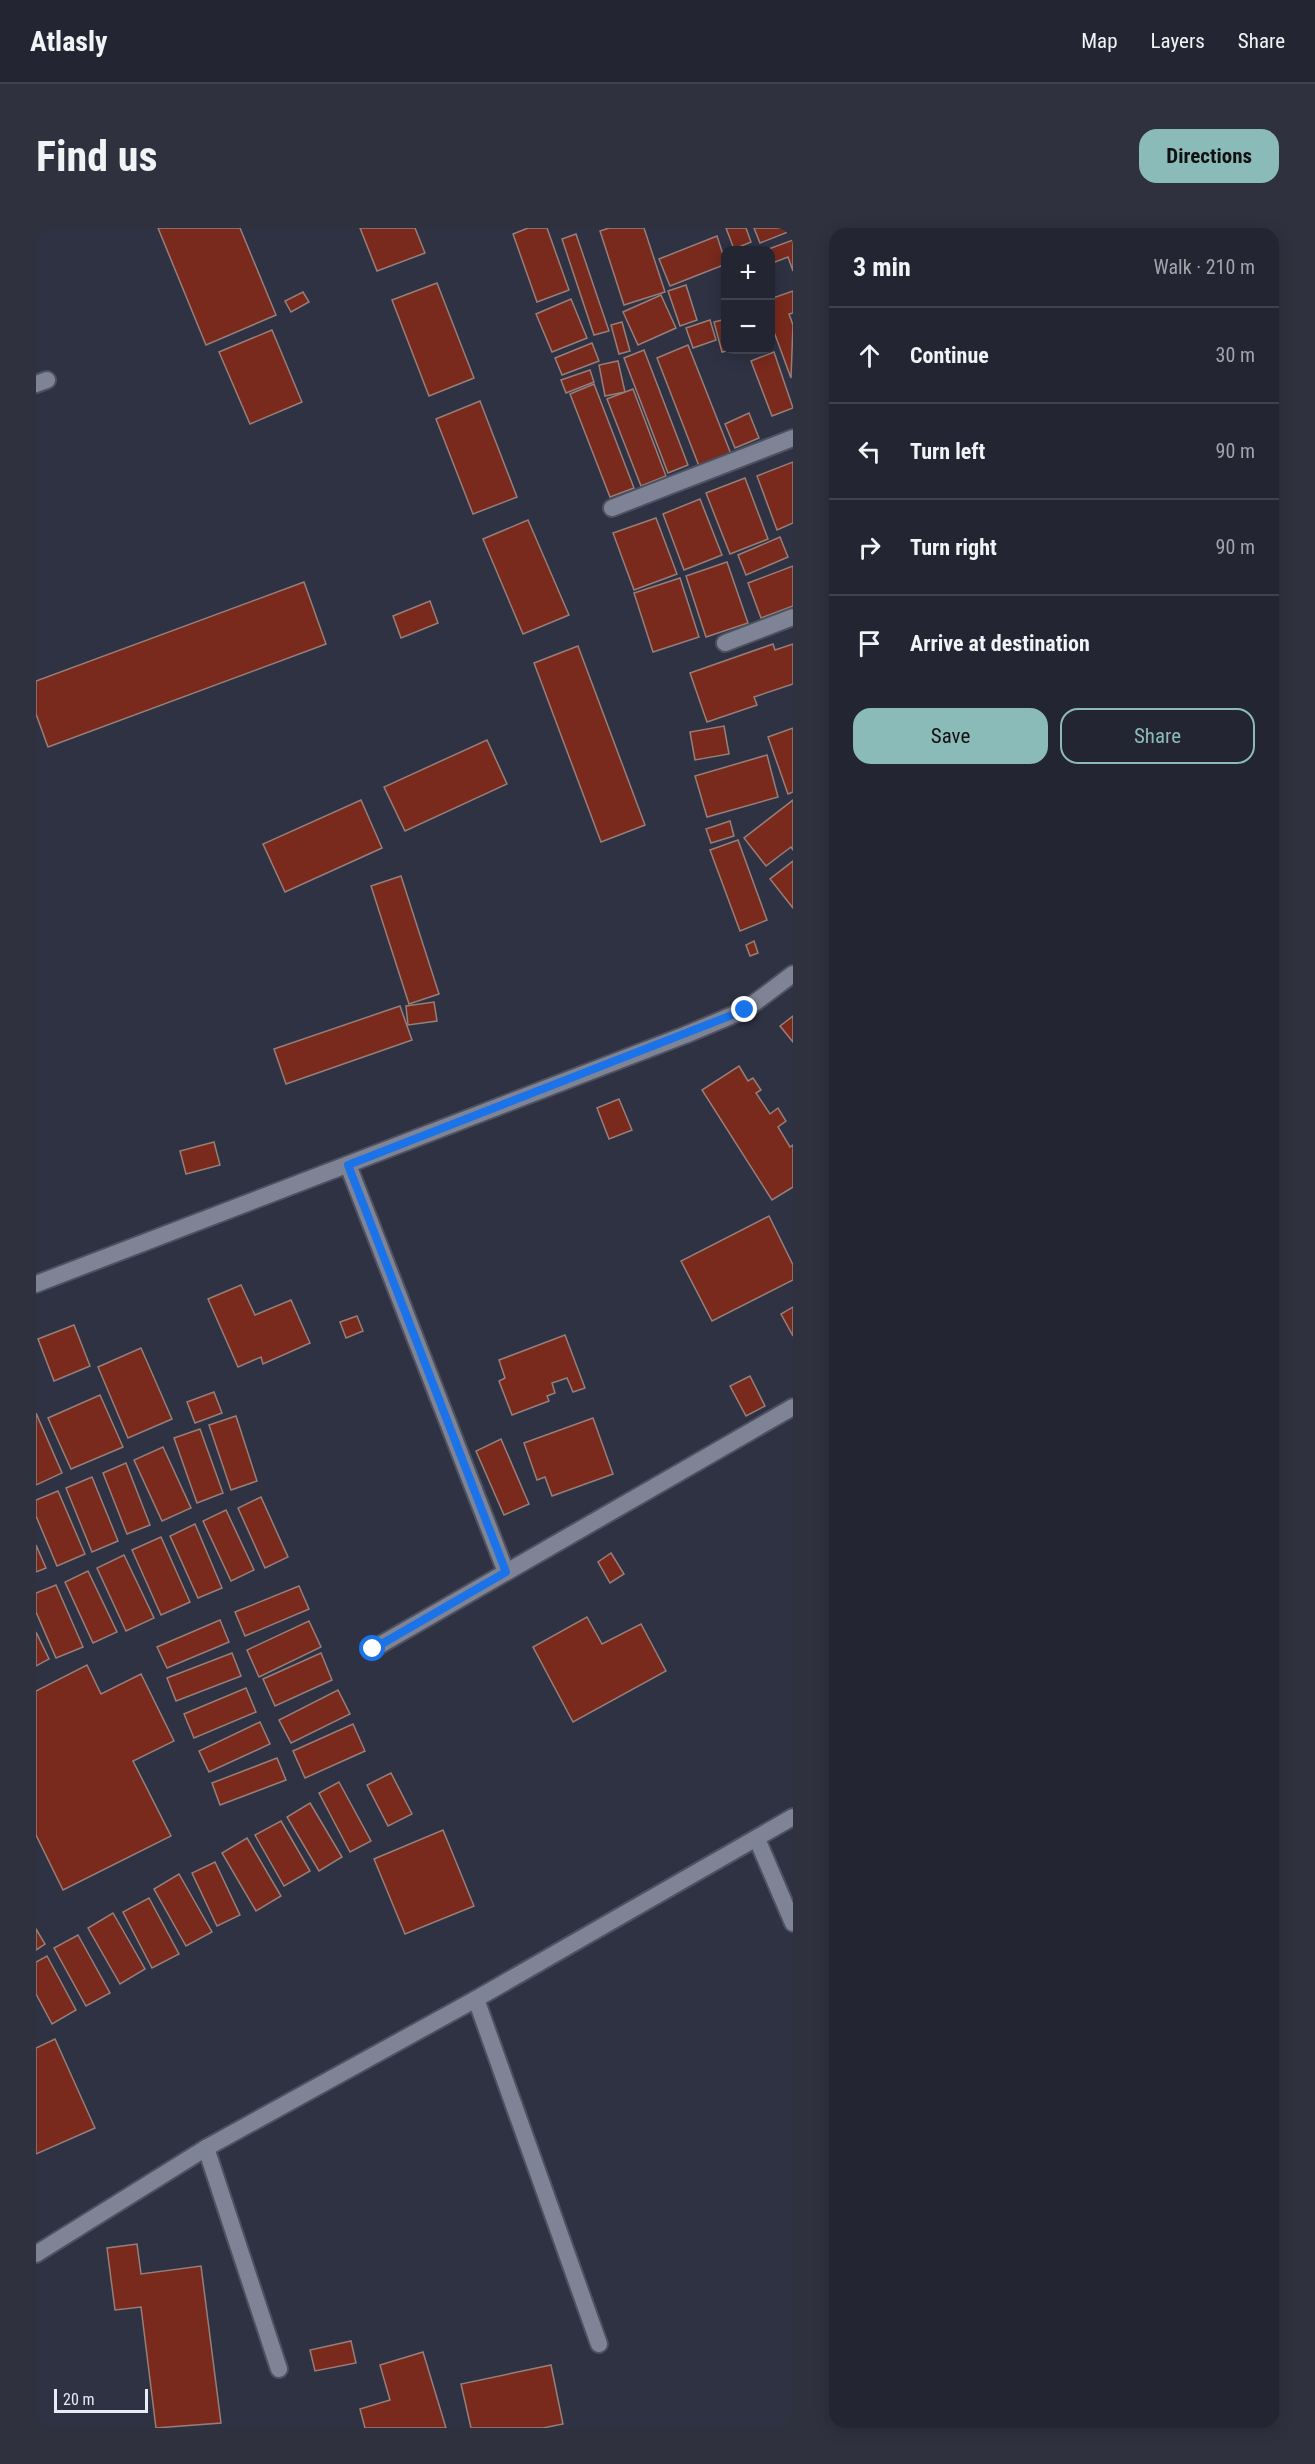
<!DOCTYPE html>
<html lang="en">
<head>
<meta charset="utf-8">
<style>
	body { margin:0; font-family:"Roboto Condensed",sans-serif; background:#2f323e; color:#f1f3f6 }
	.controls { position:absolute; right:18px; top:18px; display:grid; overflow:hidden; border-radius:12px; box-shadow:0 3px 15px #0003 }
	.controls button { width:54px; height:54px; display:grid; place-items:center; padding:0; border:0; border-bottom:2px solid #40434d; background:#232632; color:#f1f3f6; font:30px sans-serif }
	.scale { position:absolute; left:18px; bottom:15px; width:94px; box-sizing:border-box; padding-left:6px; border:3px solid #e9ecf7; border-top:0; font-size:16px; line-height:21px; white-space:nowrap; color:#e9ecf7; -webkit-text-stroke:4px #2f3243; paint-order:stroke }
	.stop { position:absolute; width:18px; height:18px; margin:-14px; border:4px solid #1a73e8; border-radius:50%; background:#fff }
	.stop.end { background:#1a73e8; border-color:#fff; box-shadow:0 2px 6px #0008 }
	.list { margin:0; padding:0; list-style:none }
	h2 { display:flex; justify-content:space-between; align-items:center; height:78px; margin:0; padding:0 24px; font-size:26px }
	h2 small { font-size:20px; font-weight:400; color:#a3a5ac }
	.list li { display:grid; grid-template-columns:39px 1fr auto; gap:18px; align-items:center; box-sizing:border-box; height:96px; padding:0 24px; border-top:2px solid #40434d }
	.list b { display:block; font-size:22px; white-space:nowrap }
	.list em { font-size:20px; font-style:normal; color:#a3a5ac }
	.actions { display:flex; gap:12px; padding:18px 24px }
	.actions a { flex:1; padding:14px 0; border:2px solid #8bbbb9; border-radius:18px; text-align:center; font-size:21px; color:#8bbbb9 }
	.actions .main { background:#8bbbb9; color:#111 }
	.icon { flex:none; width:33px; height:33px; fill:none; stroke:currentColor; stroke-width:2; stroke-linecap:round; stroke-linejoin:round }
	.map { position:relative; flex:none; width:757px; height:2200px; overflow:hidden; border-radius:18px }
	header { display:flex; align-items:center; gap:36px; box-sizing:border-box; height:84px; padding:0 30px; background:#232632; border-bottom:2px solid #40434d }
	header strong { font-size:28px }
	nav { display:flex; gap:33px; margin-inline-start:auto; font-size:21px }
	.intro { display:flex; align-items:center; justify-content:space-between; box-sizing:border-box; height:144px; padding:0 36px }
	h1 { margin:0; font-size:42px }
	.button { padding:15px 27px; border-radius:18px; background:#8bbbb9; color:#111; font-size:21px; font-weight:700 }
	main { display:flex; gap:36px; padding:0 36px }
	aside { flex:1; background:#232632; border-radius:18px; box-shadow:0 3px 15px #0003 }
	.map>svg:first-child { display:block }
	.building { fill:#792a1c; stroke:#967f7a; stroke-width:1.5 }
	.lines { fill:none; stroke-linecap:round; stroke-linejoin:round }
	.minor-casing { stroke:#4e515f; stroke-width:20 }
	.minor { stroke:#7e8396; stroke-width:16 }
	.route { stroke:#1a73e8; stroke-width:8 }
</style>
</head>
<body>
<header>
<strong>Atlasly</strong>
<nav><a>Map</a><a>Layers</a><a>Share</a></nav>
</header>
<div class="intro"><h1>Find us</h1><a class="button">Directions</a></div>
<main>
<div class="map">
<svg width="757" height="2200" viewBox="0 0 757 2200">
	<rect width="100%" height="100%" fill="#2f3243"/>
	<g class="building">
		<path d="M122 0H204L240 87 170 117Z"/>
		<path d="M324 0H379L389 25 341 43Z"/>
		<path d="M492 0H511L533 62 501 74 477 6Z"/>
		<path d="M573 0H608L629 64 588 77 564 3Z"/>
		<path d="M690 0H710L715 14 698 21Z"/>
		<path d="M718 0H757V2L724 15Z"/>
		<path d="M540 6 573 103 558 107 526 11Z"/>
		<path d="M681 8 690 36 634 58 623 31Z"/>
		<path d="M757 12V43L752 29 734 36V22H730Z"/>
		<path d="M401 55 438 150 393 168 356 72Z"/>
		<path d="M650 57 661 92 644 98 632 63Z"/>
		<path d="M757 63V85L753 86 757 97 755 150 734 93V71Z"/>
		<path d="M267 64 273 74 255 84 249 73Z"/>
		<path d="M625 67 640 100 602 117 587 84Z"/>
		<path d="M535 71 551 110 516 124 500 86Z"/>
		<path d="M690 91V122H695L686 124 678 94Z"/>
		<path d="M674 92 680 112 657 120 650 100Z"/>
		<path d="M586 94 594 123 583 126 575 97Z"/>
		<path d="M236 102 266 174 214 196 183 124Z"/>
		<path d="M556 115 563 133 526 147 519 130Z"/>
		<path d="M652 117 695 226 663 238 621 130Z"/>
		<path d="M608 122 652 237 632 245 588 130Z"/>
		<path d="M738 124 757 180 736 188 715 133Z"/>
		<path d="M582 133 589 164 569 168 563 137Z"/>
		<path d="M554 142 558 154 530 165 525 152Z"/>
		<path d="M558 156 598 260 574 269 534 166Z"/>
		<path d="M597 161 630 248 605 258 571 171Z"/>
		<path d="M444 173 481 269 437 286 400 191Z"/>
		<path d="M713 185 723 210 699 220 689 196Z"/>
		<path d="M757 234V295L741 302 721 248Z"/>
		<path d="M709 250 732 311 694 326 670 265Z"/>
		<path d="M664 271 686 327 648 342 627 286Z"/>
		<path d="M620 290 641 346 598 362 577 305Z"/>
		<path d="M492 292 533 387 487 406 447 311Z"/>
		<path d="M744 309 752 329 710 347 702 327Z"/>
		<path d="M691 334 712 395 670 409 650 348Z"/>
		<path d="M757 338V378L725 390 712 355Z"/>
		<path d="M644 350 663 409 617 424 598 365Z"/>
		<path d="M268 354 290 416 12 519 0 486V453Z"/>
		<path d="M394 373 402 395 365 410 357 388Z"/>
		<path d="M737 416 739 422 757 416V456L718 469 721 477 671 494 654 445Z"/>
		<path d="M542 418 609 597 565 614 498 435Z"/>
		<path d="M688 498 693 526 659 532 654 504Z"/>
		<path d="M757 500V564L752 566 732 509Z"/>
		<path d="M451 512 471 556 369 603 348 559Z"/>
		<path d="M731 527 742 569 671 589 659 548Z"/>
		<path d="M325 572 346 620 249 664 227 616Z"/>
		<path d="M757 572V622L755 619 730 638 708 610Z"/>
		<path d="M694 593 698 608 675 615 670 601Z"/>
		<path d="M702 612 731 692 704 703 674 622Z"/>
		<path d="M757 633V680L734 651Z"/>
		<path d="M365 648 403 766 373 776 335 658Z"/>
		<path d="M718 713 722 725 714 728 710 717Z"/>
		<path d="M398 774 401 793 372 797 370 778Z"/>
		<path d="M364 778 376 812 250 856 238 821Z"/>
		<path d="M757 788V814L744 798Z"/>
		<path d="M703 838 712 853 717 850 725 862 720 865 734 886 742 880 750 893 742 899 754 919 757 917V959L736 972 666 862Z"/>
		<path d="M583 871 596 902 573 911 561 880Z"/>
		<path d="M178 914 184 937 150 946 144 923Z"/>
		<path d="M733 988 757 1037V1052L676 1093 645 1033Z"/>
		<path d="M205 1057 219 1087 255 1072 274 1115 227 1136 225 1129 202 1139 172 1071Z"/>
		<path d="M757 1079V1108L745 1086Z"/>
		<path d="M321 1088 327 1103 310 1110 304 1094Z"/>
		<path d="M38 1097 54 1138 18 1153 2 1111Z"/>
		<path d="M529 1107 549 1160 537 1164 531 1150 516 1155 519 1165 511 1168 513 1173 476 1187 463 1153 469 1150 463 1132Z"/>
		<path d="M105 1120 136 1191 92 1210 62 1139Z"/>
		<path d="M714 1148 729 1178 710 1188 694 1158Z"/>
		<path d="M178 1164 186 1185 159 1195 151 1174Z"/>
		<path d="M64 1167 87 1219 35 1241 12 1190Z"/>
		<path d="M0 1185 26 1245 0 1257Z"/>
		<path d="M200 1188 221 1253 195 1262 173 1197Z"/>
		<path d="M557 1190 577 1246 516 1268 509 1249 501 1252 488 1215Z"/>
		<path d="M164 1201 187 1265 161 1275 138 1210Z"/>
		<path d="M465 1211 493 1276 468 1287 440 1223Z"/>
		<path d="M127 1219 155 1280 126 1293 98 1232Z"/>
		<path d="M90 1235 114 1297 91 1306 67 1245Z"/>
		<path d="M56 1249 82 1313 56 1324 30 1260Z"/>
		<path d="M22 1263 49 1326 21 1338 0 1288V1272Z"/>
		<path d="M225 1269 252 1329 229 1340 202 1280Z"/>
		<path d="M190 1282 218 1342 195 1353 167 1293Z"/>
		<path d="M159 1296 186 1360 162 1370 134 1308Z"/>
		<path d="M125 1309 154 1374 125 1387 96 1322Z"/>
		<path d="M0 1317 10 1340 0 1344Z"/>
		<path d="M575 1325 588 1346 574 1355 562 1334Z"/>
		<path d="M88 1327 118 1390 90 1403 61 1340Z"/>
		<path d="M52 1343 81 1404 57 1415 29 1354Z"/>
		<path d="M20 1357 47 1419 20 1430 0 1384V1365Z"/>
		<path d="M263 1358 273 1381 209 1408 199 1384Z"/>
		<path d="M551 1389 566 1416 605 1396 630 1443 537 1494 497 1419Z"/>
		<path d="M184 1392 193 1414 131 1440 121 1419Z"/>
		<path d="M273 1393 285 1419 223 1449 211 1422Z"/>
		<path d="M0 1404 13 1431 0 1438Z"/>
		<path d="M196 1425 205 1448 140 1473 131 1450Z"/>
		<path d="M285 1425 296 1452 239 1478 227 1451Z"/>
		<path d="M51 1437 65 1466 105 1446 138 1513 97 1533 135 1608 27 1662 0 1607V1463Z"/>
		<path d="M210 1460 220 1484 158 1510 148 1486Z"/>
		<path d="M302 1462 314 1486 255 1515 243 1492Z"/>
		<path d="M224 1494 234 1516 173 1544 163 1523Z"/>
		<path d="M317 1496 329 1523 269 1550 257 1523Z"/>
		<path d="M241 1530 250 1552 184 1577 176 1555Z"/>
		<path d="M355 1545 376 1586 352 1598 331 1557Z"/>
		<path d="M303 1554 335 1613 314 1624 283 1565Z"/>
		<path d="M274 1575 306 1629 283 1643 251 1589Z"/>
		<path d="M245 1593 274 1643 248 1658 219 1607Z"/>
		<path d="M407 1602 438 1678 369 1706 338 1631Z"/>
		<path d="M211 1610 245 1668 220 1683 186 1625Z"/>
		<path d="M179 1634 204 1687 181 1698 156 1645Z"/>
		<path d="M143 1646 176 1704 150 1718 118 1661Z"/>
		<path d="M113 1670 143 1726 116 1740 87 1684Z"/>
		<path d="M77 1685 109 1741 84 1756 52 1700Z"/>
		<path d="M0 1701 9 1716 0 1722Z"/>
		<path d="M42 1707 74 1765 50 1778 18 1720Z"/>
		<path d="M11 1728 40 1782 16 1796 0 1766V1734Z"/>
		<path d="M19 1811 59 1900 0 1926V1820Z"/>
		<path d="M101 2016 105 2046 165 2038 185 2195 120 2200 105 2079 79 2082 71 2020Z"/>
		<path d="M315 2113 320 2135 279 2143 274 2122Z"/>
		<path d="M387 2124 410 2200H329L324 2181 354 2172 344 2137Z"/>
		<path d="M515 2137 527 2196 507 2200H435L425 2156Z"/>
	</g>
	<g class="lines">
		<g class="minor-casing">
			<g id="minor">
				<path d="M0 156 11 152"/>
				<path d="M576 280 757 210"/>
				<path d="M689 415 757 389"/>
				<path d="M312 937 470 1344"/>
				<path d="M0 1056 649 807 709 782 757 746"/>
				<path d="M337 1421 757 1179"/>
				<path d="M721 1611 757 1695"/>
				<path d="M440 1771 563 2116"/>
				<path d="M170 1920 243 2141"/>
				<path d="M0 2026 170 1920 440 1771 757 1589"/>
			</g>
		</g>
		<use href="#minor" class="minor"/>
	</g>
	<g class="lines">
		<path class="route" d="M337 1421 470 1344 312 937 709 782"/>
	</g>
</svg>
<div class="controls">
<button>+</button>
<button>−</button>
</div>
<div class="scale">20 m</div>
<div class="stop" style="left:337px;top:1421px"></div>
<div class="stop end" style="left:709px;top:782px"></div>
</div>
<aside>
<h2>3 min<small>Walk · 210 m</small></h2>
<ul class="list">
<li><svg class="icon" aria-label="ahead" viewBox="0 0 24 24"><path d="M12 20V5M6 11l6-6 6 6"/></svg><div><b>Continue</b></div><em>30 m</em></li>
<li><svg class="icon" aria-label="left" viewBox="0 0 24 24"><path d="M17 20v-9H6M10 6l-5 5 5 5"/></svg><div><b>Turn left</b></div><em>90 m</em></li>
<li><svg class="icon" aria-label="right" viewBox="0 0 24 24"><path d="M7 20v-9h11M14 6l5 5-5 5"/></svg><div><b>Turn right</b></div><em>90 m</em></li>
<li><svg class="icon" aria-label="arrive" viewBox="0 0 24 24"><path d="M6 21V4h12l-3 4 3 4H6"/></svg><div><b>Arrive at destination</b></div></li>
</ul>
<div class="actions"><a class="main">Save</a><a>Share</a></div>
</aside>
</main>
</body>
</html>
